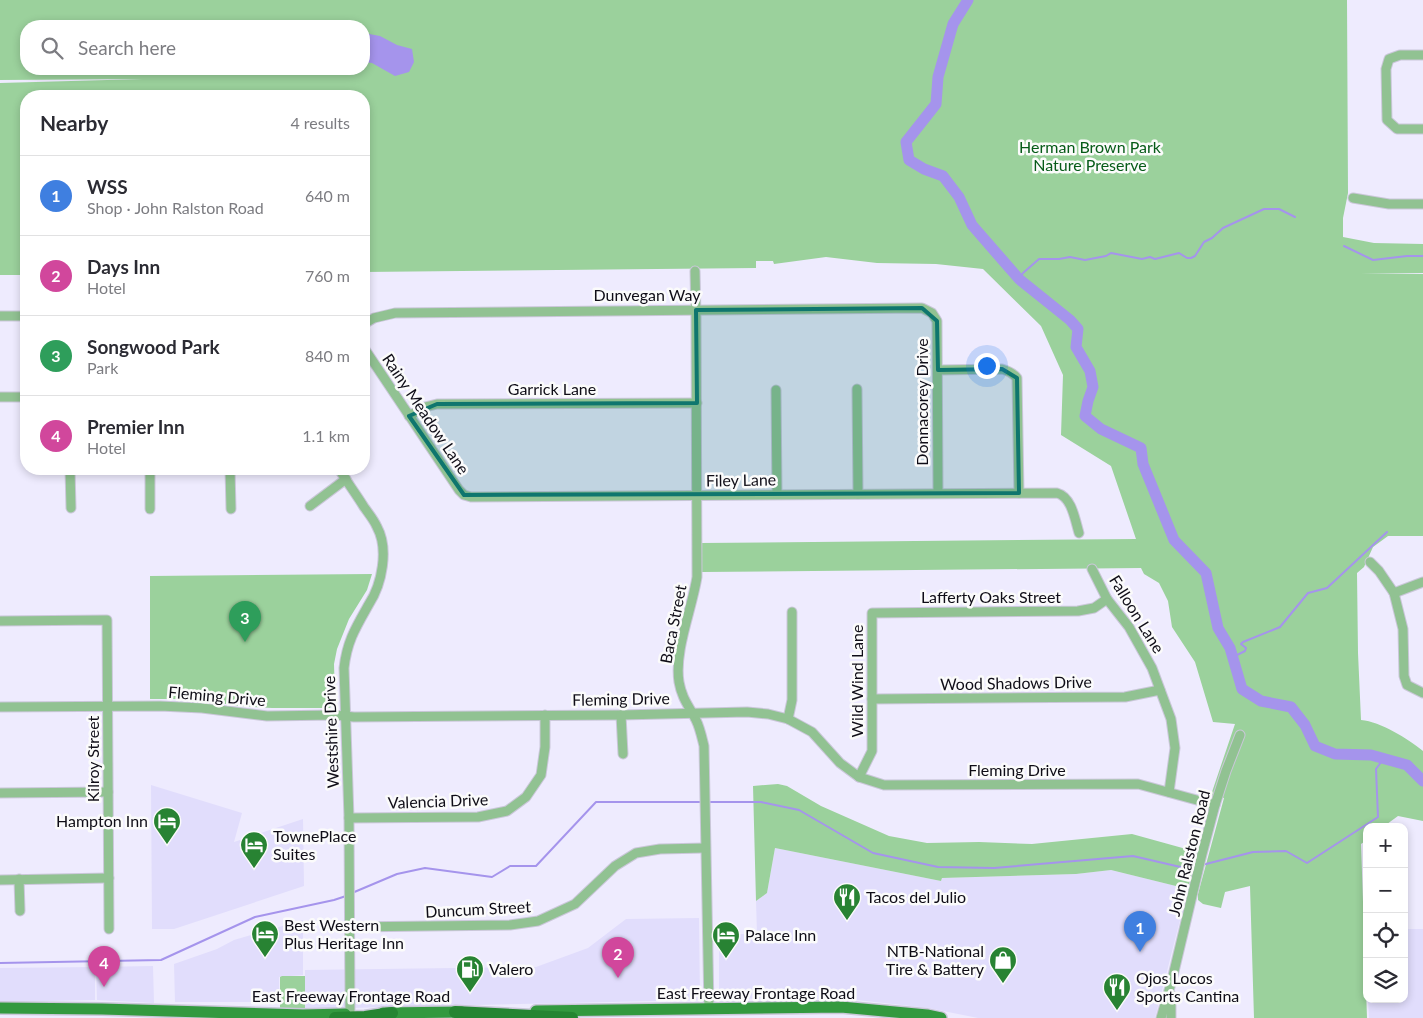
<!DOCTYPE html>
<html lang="en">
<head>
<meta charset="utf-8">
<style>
	body { margin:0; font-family:Lato,sans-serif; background:#f7f7f7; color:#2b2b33 }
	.controls { position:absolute; right:15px; bottom:15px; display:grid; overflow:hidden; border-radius:10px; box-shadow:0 2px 8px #0003 }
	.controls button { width:45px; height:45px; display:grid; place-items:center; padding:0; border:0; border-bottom:1px solid #e1e1e2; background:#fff; color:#2b2b33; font:25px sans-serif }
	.you { position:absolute; left:986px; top:365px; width:18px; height:18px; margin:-12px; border:4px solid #fff; border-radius:50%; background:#1a73e8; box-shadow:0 0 0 8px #1a73e833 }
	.badge { display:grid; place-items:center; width:32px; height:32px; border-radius:50%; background:#288333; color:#fff; font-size:16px; font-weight:700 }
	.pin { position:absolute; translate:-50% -41px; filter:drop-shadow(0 1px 2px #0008) }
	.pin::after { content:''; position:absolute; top:26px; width:18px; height:15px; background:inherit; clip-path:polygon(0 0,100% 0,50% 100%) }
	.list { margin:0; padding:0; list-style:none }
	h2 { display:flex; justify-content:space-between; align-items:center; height:65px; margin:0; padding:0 20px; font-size:21px }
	h2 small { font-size:16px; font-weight:400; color:#7c7c81 }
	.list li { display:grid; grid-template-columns:32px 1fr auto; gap:15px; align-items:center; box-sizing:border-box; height:80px; padding:0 20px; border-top:1px solid #e1e1e2 }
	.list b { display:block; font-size:19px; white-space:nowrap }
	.list p { margin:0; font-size:16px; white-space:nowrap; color:#7c7c81 }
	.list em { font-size:16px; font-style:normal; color:#7c7c81 }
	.icon { flex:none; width:28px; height:28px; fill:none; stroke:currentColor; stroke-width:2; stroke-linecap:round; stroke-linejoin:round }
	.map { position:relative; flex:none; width:1423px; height:1018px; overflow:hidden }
	.search { position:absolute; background:#fff; box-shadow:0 2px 8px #0003; left:20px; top:20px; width:350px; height:55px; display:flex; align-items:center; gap:12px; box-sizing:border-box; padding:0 18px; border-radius:20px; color:#7c7c81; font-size:19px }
	.panel { position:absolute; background:#fff; box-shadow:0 2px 8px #0003; left:20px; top:90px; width:350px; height:385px; border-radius:20px }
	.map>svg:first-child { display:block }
	.built { fill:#e1ddfc }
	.green { fill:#9bd19c; fill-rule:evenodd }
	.water { fill:#a594ec }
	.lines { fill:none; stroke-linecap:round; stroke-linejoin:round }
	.stream { stroke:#a594ec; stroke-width:2 }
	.river { stroke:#a594ec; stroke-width:11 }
	.minor-casing { stroke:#cac7d9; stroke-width:11 }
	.major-casing { stroke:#cac7d9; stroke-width:14 }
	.highway-casing { stroke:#cac7d9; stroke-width:15 }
	.minor { stroke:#91c292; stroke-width:9 }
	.major { stroke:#33993f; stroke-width:11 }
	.highway { stroke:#258532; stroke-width:12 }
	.marked { fill:#0f766e; fill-opacity:0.2; stroke:#0f766e; stroke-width:4; stroke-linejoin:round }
	.labels { text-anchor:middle; stroke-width:5; stroke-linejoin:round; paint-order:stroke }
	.park-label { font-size:16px; fill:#065b18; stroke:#fbfbfb }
	.street-label { font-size:16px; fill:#0f0d17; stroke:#fbfbfb }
	.poi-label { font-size:16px; fill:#0f0d17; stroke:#fbfbfb; text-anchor:start }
</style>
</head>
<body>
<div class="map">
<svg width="1423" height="1018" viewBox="0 0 1423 1018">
	<rect width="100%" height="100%" fill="#eeebfe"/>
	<g class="built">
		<path d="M151 785 242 813 234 842 303 819 304 886 174 929H152Z"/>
		<path d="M775 848 941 881 942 878 1076 874 1111 870 1188 889 1155 1018H978L928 1008 857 1000 788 998 724 999 719 993V934H757L756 901 767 893Z"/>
		<path d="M699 918 700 1000 305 1009V970L536 967 588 948 626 919Z"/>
		<path d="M303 920V975L279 977V1002H175L174 964 217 949 234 940Z"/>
		<path d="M1404 929H1423V1018H1369L1368 999H1404Z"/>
		<path d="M153 966 154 1003 97 1000 96 967Z"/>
		<path d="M95 967V1000L0 1002V968Z"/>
	</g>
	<g class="green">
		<path d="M0 0H1347L1348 193 1343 218V237L1374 243 1423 244V273L1361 274H1423V536H1388L1373 547 1364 567 1357 573 1358 653 1361 720C1381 722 1407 738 1423 751V821L1398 816 1383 827H1367V840L1361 844 1367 1018H1254L1250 886 1225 892 1221 908 1203 904 1198 900V894L1224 798 1211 795 1235 724 1213 722 1195 662 1172 627 1168 601 1159 583 1144 574 1141 568 702 572 701 543 1136 539 1111 466 1061 435 1063 375 1041 326 983 269 936 264 877 263 826 257 774 264 773 261H756V268L364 272V96H26V275H0V83L143 79 0 80ZM26 26H364V69H26Z"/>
		<path d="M372 574 367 590 349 619 337 649 334 664 335 700 330 708H272L239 706 193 699H150V576Z"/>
		<path d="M778 784 787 786 821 806 889 836 927 843 979 842 1032 844 1132 834 1197 852 1188 889 1111 870 1076 874 942 878 941 881 775 848 767 893 756 901 753 786Z"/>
		<path d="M282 976H305V1009H280V977Z"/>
	</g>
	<path class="water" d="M364 33 380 36 397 45 412 49 414 62 409 72 395 76 372 63 364 62Z"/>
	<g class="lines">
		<g class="stream">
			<path d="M1344 246 1373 260 1407 256H1423"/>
			<path d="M1019 279 1023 273 1039 259H1059L1070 257 1085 260 1106 256 1111 253 1142 259 1150 257 1155 259 1179 253 1187 258H1191L1195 256 1204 242 1212 238 1223 228 1264 209H1279L1295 217"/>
			<path d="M1233 658 1237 655 1245 651 1246 648 1241 644 1243 642 1280 627 1308 593 1327 588 1387 532"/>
			<path d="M708 802H761L799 810 873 853 938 867 994 868 1133 856 1189 869 1194 867"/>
			<path d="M1202 865 1253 852 1286 851 1307 863 1378 817 1376 769 1384 758"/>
			<path d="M352 893 397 874 425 868 492 877 510 866H536L596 802H701"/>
			<path d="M0 963 161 960 255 917 334 900 346 896"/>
		</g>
		<path class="river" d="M968 0 953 24 938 77 936 104 906 142 909 160 924 169 943 176 959 197 972 225 1019 279 1070 320 1078 329 1076 347 1090 371 1093 387 1088 401 1085 416 1101 429 1141 448 1143 464 1174 540 1206 573 1218 628 1230 648 1242 689 1261 701 1291 707 1305 725 1315 746 1335 754 1371 755 1407 765 1423 781"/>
		<g class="minor-casing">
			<g id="minor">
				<path d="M1423 55H1400L1389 59 1386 69 1387 120 1397 129H1423"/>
				<path d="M1353 198 1389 204H1423"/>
				<path d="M695 271 696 318 697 577C692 609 674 651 679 682 682 699 689 706 696 720 700 728 702 738 704 746L709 1009"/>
				<path d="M0 316H26"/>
				<path d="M364 324 374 318 395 313 922 308 932 313 937 321 938 493"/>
				<path d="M364 348 459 490 464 495 471 497 1057 493C1072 497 1075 520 1079 533"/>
				<path d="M938 370 1002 369C1009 371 1013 373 1017 378L1019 493"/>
				<path d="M857 389 858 494"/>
				<path d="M776 390 777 494"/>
				<path d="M0 397H26"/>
				<path d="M409 416 425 407 437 404 697 403"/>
				<path d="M70 469 71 508"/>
				<path d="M150 469V509"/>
				<path d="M230 469 231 509"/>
				<path d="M339 469C347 482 356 494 364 507 369 514 374 520 377 527 389 549 382 584 369 604 356 627 347 641 344 668L349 818 350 1014"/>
				<path d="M310 506 346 479"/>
				<path d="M1370 562 1379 571 1394 593 1403 629 1404 676 1407 685 1423 693"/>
				<path d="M1092 569 1107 599 1129 627 1152 668 1171 719 1175 748 1169 792"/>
				<path d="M1394 593 1423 582"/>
				<path d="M0 621 107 620 109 929"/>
				<path d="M872 699 1125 697 1160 690"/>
				<path d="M0 707 160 706 202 708 267 716 334 715 354 717 621 715 747 712 768 714 788 719 812 732 840 763 859 777 884 785 1138 784 1215 805"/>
				<path d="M621 715 623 754"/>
				<path d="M788 719 792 700V612"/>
				<path d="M859 777 872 751V613L1078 611 1094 608 1107 599"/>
				<path d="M0 793 108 792"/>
				<path d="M349 818 478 817 507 811 526 797 541 775 545 747V715"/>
				<path d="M19 879 20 911"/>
				<path d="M0 880 109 878"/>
				<path d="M350 927 510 925 538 921 575 904 615 866 636 853 660 849 705 848"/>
				<path d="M1161 1018 1172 980 1202 854 1215 805 1226 771 1240 735"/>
				<path d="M1171 1018V995"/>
			</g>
		</g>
		<g class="major-casing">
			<g id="major">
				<path d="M0 1008 102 1009 303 1015 345 1014"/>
				<path d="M536 1011 841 1007 927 1015 941 1018"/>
				<path d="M383 1013 462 1012"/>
			</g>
		</g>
		<g class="highway-casing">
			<g id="highway">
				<path d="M455 1012 572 1018"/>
				<path d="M335 1018 365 1017 392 1013"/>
			</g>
		</g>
		<use href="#minor" class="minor"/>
		<use href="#major" class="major"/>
		<use href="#highway" class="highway"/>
	</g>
	<path class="marked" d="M922 308 937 321 938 370 1002 369 1017 378 1019 493 464 495 409 416 437 404 697 403 696 310Z"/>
	<defs>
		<g id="hotel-pin" transform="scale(1.4375)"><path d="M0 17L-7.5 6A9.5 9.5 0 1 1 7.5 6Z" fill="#288333" stroke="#fbfbfb"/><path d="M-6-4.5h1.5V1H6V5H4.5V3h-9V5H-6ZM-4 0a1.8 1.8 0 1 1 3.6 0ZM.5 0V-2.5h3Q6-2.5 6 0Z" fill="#fff"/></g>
		<g id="restaurant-pin" transform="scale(1.4375)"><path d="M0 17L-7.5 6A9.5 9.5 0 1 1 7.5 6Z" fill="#288333" stroke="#fbfbfb"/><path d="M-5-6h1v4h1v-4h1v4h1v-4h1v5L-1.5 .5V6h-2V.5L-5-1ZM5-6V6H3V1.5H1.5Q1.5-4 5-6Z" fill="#fff"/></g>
		<g id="shop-pin" transform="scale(1.4375)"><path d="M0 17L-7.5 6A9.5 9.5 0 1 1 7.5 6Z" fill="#288333" stroke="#fbfbfb"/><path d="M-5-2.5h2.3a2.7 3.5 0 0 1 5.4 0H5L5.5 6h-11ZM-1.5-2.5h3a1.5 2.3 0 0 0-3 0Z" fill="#fff"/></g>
		<g id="fuel-pin" transform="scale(1.4375)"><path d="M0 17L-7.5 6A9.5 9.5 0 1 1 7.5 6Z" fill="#288333" stroke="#fbfbfb"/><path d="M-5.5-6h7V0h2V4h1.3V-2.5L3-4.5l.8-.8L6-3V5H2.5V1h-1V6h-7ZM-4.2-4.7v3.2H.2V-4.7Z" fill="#fff"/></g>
	</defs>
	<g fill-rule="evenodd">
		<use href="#hotel-pin" x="167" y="821"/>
		<use href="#hotel-pin" x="254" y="845"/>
		<use href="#restaurant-pin" x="847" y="897"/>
		<use href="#hotel-pin" x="265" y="934"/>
		<use href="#hotel-pin" x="726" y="935"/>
		<use href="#shop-pin" x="1003" y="960"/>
		<use href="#fuel-pin" x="470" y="969"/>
		<use href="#restaurant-pin" x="1117" y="987"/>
	</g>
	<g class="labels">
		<g class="park-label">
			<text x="1090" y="153">Herman Brown Park<tspan x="1090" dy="18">Nature Preserve</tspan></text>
		</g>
		<g class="street-label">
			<text x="647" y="301">Dunvegan Way</text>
			<text x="552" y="395">Garrick Lane</text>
			<text transform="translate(922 402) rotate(-90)" y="6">Donnacorey Drive</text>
			<text transform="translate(426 414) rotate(56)" y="6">Rainy Meadow Lane</text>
			<text transform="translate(741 480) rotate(-1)" y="6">Filey Lane</text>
			<text x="991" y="603">Lafferty Oaks Street</text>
			<text transform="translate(1137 614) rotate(58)" y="6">Falloon Lane</text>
			<text transform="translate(673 624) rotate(-79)" y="6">Baca Street</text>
			<text transform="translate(857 681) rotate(-90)" y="6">Wild Wind Lane</text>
			<text transform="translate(1016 683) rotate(-1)" y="6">Wood Shadows Drive</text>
			<text transform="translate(217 696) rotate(5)" y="6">Fleming Drive</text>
			<text transform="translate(621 699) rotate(-1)" y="6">Fleming Drive</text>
			<text transform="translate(331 732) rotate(-92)" y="6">Westshire Drive</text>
			<text transform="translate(93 759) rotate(-90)" y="6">Kilroy Street</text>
			<text x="1017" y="776">Fleming Drive</text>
			<text transform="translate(438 801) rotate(-2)" y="6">Valencia Drive</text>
			<text transform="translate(1189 853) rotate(-76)" y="6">John Ralston Road</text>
			<text transform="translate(478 909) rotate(-3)" y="6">Duncum Street</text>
			<text x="756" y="999">East Freeway Frontage Road</text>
			<text x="351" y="1002">East Freeway Frontage Road</text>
		</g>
		<g class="poi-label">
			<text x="148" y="827" text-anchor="end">Hampton Inn</text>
			<text x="273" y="842">TownePlace<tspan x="273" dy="18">Suites</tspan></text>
			<text x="866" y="903">Tacos del Julio</text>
			<text x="284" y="931">Best Western<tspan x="284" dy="18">Plus Heritage Inn</tspan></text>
			<text x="745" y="941">Palace Inn</text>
			<text x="984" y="957" text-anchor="end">NTB-National<tspan x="984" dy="18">Tire &amp; Battery</tspan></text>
			<text x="489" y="975">Valero</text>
			<text x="1136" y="984">Ojos Locos<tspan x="1136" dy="18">Sports Cantina</tspan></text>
		</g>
	</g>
</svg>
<div class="controls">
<button>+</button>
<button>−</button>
<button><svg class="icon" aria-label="locate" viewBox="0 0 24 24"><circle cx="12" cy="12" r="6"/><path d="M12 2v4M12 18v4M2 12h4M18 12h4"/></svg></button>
<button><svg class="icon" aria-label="layers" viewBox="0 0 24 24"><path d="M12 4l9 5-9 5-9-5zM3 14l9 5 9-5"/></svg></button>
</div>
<div class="you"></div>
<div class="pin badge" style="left:1140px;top:952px;background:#3f7fe0">1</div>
<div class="pin badge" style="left:618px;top:978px;background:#d1479c">2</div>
<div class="pin badge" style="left:245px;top:642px;background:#2e9e5b">3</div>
<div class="pin badge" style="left:104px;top:987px;background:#d1479c">4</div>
<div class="search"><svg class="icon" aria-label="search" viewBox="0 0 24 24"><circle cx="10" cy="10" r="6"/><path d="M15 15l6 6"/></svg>Search here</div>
<section class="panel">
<h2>Nearby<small>4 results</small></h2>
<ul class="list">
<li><span class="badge" style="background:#3f7fe0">1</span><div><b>WSS</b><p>Shop · John Ralston Road</p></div><em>640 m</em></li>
<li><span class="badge" style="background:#d1479c">2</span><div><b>Days Inn</b><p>Hotel</p></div><em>760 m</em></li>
<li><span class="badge" style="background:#2e9e5b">3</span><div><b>Songwood Park</b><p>Park</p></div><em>840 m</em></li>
<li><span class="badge" style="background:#d1479c">4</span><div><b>Premier Inn</b><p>Hotel</p></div><em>1.1 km</em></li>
</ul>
</section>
</div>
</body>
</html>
